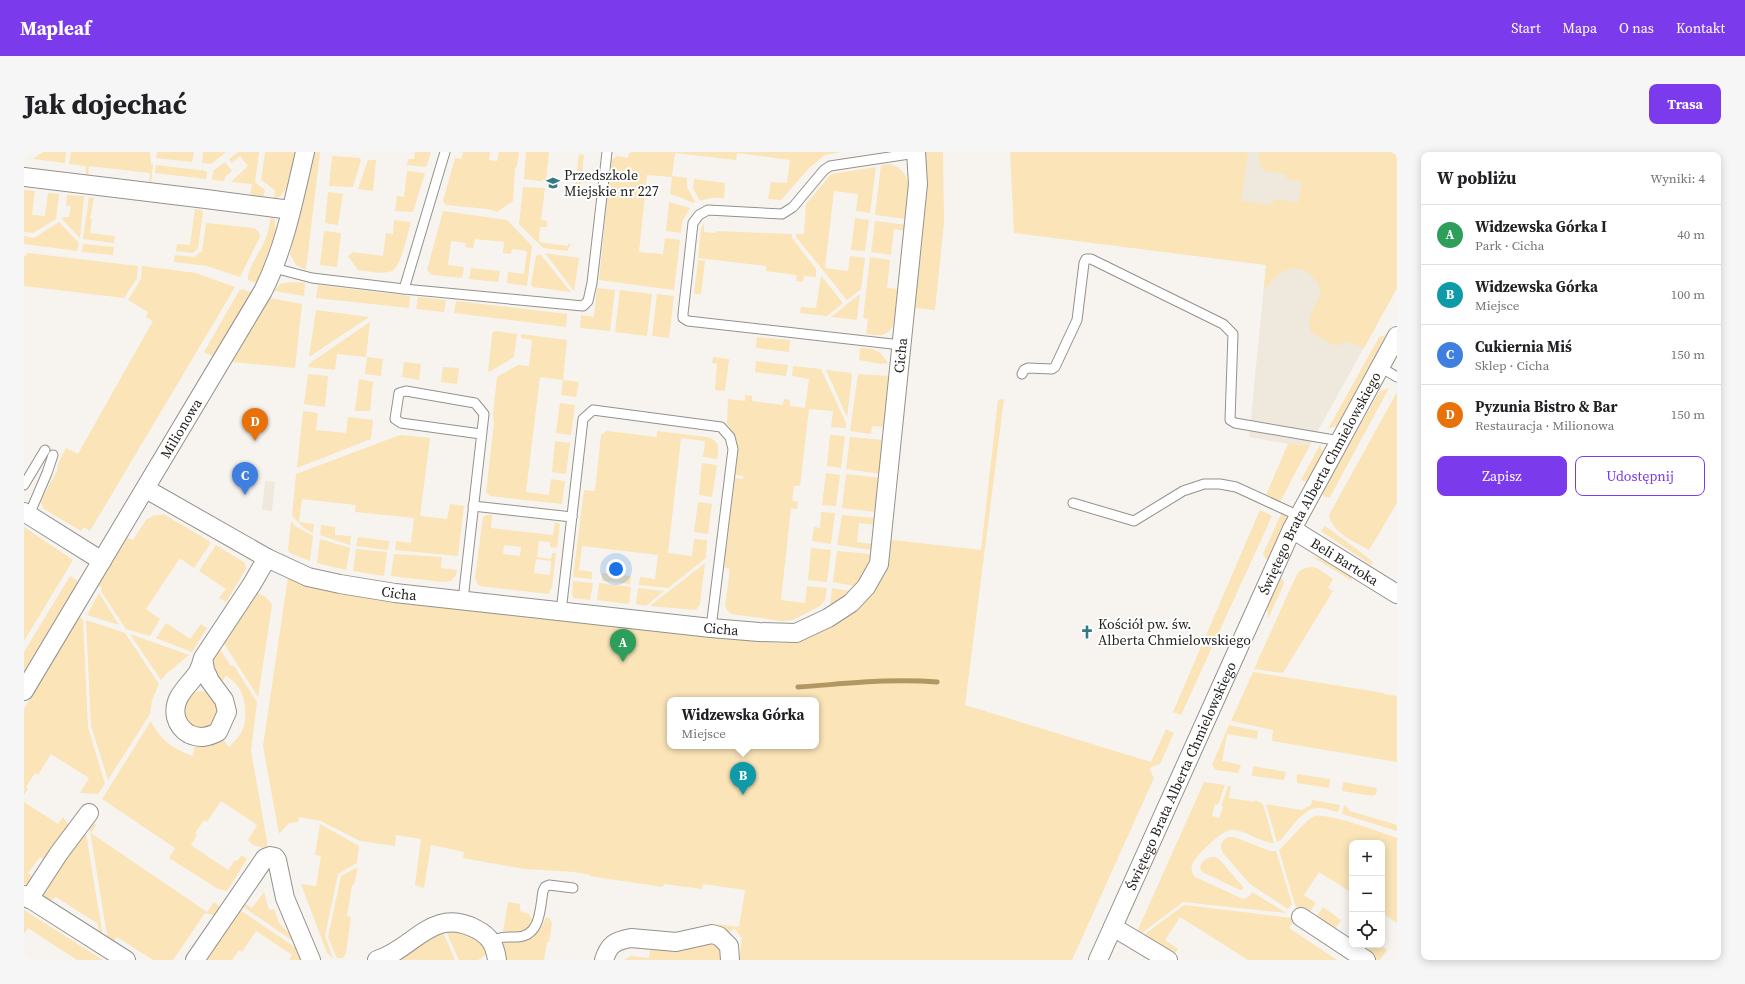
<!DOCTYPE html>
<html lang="pl">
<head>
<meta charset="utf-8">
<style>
	body { margin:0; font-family:"Source Serif 4",serif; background:#f6f6f6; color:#202124 }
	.controls { position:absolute; right:12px; bottom:12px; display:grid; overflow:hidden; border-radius:8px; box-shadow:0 2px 10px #0003 }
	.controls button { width:36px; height:36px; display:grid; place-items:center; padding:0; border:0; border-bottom:1px solid #e0e0e0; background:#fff; color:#202124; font:20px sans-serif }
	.you { position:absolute; left:592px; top:417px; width:14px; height:14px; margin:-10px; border:3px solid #fff; border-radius:50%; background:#1a73e8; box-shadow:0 0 0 6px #1a73e833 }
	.badge { display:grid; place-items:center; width:26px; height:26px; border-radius:50%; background:#7c3aed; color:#fff; font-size:13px; font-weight:700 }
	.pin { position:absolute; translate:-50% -33px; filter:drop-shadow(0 1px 2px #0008) }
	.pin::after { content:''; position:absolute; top:21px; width:14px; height:12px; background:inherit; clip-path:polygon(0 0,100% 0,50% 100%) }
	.popup { position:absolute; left:643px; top:545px; width:152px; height:52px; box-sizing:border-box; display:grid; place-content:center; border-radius:8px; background:#fff; filter:drop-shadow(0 1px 3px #0005); font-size:13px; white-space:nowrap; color:#757577 }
	.popup b { font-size:15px; color:#202124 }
	.popup::after { content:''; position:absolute; left:50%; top:100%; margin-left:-8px; border:8px solid transparent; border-top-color:#fff }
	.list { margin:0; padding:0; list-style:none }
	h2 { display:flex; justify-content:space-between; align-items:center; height:52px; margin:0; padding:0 16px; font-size:17px }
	h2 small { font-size:13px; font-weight:400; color:#757577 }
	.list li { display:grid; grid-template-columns:26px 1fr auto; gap:12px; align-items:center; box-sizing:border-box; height:60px; padding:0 16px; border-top:1px solid #e0e0e0 }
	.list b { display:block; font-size:15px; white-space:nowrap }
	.list p { margin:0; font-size:13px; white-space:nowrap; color:#757577 }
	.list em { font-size:13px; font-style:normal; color:#757577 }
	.actions { display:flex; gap:8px; padding:12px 16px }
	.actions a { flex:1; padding:9px 0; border:1px solid #7c3aed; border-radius:8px; text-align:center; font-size:14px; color:#7c3aed }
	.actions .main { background:#7c3aed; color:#fff }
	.icon { flex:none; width:22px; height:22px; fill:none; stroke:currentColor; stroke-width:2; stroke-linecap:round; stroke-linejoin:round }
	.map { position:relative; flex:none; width:1373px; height:808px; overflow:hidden; border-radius:8px }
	header { display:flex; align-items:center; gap:24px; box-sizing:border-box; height:56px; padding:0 20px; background:#7c3aed; color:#fff }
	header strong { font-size:19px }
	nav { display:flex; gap:22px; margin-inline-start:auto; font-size:14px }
	.intro { display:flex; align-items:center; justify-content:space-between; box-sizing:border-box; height:96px; padding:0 24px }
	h1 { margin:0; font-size:28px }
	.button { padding:10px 18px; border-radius:8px; background:#7c3aed; color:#fff; font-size:14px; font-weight:700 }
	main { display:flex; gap:24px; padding:0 24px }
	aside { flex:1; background:#fff; border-radius:8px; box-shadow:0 2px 10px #0003 }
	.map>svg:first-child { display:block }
	.built { fill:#efe9dd }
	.green { fill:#fae4b8; fill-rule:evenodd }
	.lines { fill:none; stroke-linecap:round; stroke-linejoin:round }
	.stream { stroke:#b19863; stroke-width:5 }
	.service-casing { stroke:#94928d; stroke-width:11 }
	.minor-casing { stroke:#94928d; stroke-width:20 }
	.service { stroke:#fff; stroke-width:9 }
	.minor { stroke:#fff; stroke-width:18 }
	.labels { text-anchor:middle; stroke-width:4; stroke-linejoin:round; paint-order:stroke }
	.poi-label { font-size:14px; fill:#242321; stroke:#fff; text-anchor:start }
	.street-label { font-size:14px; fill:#242321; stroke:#fff }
</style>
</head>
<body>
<header>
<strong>Mapleaf</strong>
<nav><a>Start</a><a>Mapa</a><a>O nas</a><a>Kontakt</a></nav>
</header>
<div class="intro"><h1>Jak dojechać</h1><a class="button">Trasa</a></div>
<main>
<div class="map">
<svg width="1373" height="808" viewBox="0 0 1373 808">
	<rect width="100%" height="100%" fill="#f7f4ef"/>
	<g class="built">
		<path d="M1109 0H1373V136L1286 293 1264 292 1225 285 1245 83Z"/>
		<path d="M241 329 251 330 248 359 238 358Z"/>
	</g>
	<g class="green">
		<path d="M19 0H42L41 11 9 7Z"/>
		<path d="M47 0H126L127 12H129L127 33H125L126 21 65 14 64 26H61L62 14 45 12Z"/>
		<path d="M133 0H170L168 10 132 6Z"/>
		<path d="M179 0H202L187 12 178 11Z"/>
		<path d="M214 0H235L231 30 241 38 239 46 226 44 228 32 207 30 224 14 216 4 208 11 205 7Z"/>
		<path d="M241 0H271C268 15 267 43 250 47L251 38 237 28Z"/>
		<path d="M289 0H296L282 118 272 113 266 102Z"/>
		<path d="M391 0H407L402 15 383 13 384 7H390Z"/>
		<path d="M439 0H466L465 8 473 9 475 0H495L493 14 491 16 489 49 473 60 464 57 422 53 419 49 431 6 437 7Z"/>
		<path d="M502 0H525L522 30 500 27Z"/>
		<path d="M608 0H816L801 3 785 16 757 48 744 47 747 30 763 31 766 8 713 1 712 8 651 1 648 24 663 26V35L671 50 669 51 653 44 646 42 648 25 623 23 615 100 639 102 641 86 656 88 650 138 575 128 587 8 593 4 604 6 605 1Z"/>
		<path d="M899 0H919L920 70 911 158 891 156 900 41Z"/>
		<path d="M986 0H1224L1217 49 1248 53 1250 47 1274 51 1278 30 1262 27V22L1242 19 1236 13 1234 0H1373V136L1340 196 1324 190 1312 194 1286 180V164L1297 141C1292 123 1278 110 1258 120 1251 124 1246 132 1240 138L1242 113 990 81Z"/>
		<path d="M555 2 560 3 558 22 564 23 563 31 557 30V33H551Z"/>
		<path d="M308 4 336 6 337 8 329 35 305 34Z"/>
		<path d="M344 8H352L349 39 334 37Z"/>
		<path d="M201 10 208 19 201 25 200 29 188 28 189 19Z"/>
		<path d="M866 12C891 19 885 47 883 67L851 63 857 13Z"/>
		<path d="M132 13 183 19 182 27 131 21Z"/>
		<path d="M852 15 846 61 832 59 834 42 810 39 801 116 824 119 826 104 841 106 837 137 823 148 772 85V82H780L782 52 807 22Z"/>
		<path d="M383 19 401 21 389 60 371 59 373 44 380 45Z"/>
		<path d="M670 27 701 31 700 46H686L676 49 669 36Z"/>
		<path d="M499 35 521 36 517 68 523 69V75H516L515 90 544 94V92H547L543 99 519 96 495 72Z"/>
		<path d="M0 38 11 39 8 63 21 64 24 41 35 42 32 67 9 81 0 80Z"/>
		<path d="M304 40 319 42 314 73 301 71Z"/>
		<path d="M43 43 60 44 56 86 38 67 39 65H45L47 54H42Z"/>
		<path d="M65 45 70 46 66 67H68L66 81 91 84 90 91 59 87Z"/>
		<path d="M645 50 666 56 658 70 657 81 642 79Z"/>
		<path d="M171 57 177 58 179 60 174 96 169 101 152 99 153 92 166 93Z"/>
		<path d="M419 59 483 68 508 94 503 134 483 131 484 120 500 122 503 99 488 97 487 102 479 101 480 90 451 87 449 96 441 95 442 91 427 89 424 113 440 115 438 126 408 123 403 118Z"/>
		<path d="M247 63 251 68 252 79 233 131 224 128C222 118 239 96 242 85 245 78 246 70 247 63Z"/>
		<path d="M831 66 845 68 841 99 827 98Z"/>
		<path d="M370 68 387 70C384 80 377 115 368 119 358 123 345 119 334 118L324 104 329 100 359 104 362 81 369 82Z"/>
		<path d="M851 69 883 73 882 79 870 77 867 103 847 100Z"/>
		<path d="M35 70 55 91 53 99 0 92V84L10 86Z"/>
		<path d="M182 71 230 76 235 80 236 85 216 125 183 114 150 110 151 103 170 105 178 99Z"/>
		<path d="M680 71V80L691 81 693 79 768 82V86L792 117V125L780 124 779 130 772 129 773 123 742 119V114L674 106 677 77Z"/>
		<path d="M300 79 317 81 313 115 296 113Z"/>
		<path d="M59 92 90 95 89 103 58 100Z"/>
		<path d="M4 101 114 114 113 126 100 146 0 134V105Z"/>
		<path d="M521 101 555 106 550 139Z"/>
		<path d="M516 102 547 140 509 135 507 133 512 104Z"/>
		<path d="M846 105 866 108 863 136 875 137C874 152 876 177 858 183 854 184 847 182 842 182L844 167 839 166Z"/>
		<path d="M674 108 681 109 677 142H670Z"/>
		<path d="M118 114 172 121 211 135 66 379 60 375 57 379 20 357 17 351 19 344 33 319 34 312 42 296 54 302 129 169 122 165 124 160 104 148 117 127Z"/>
		<path d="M447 116 476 119 474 130 445 127Z"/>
		<path d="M797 124 819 151 803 164 776 161 777 155 792 156Z"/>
		<path d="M268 130 281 131 280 144 250 139 256 132Z"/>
		<path d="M294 133 386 144 385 156 292 146Z"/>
		<path d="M573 136 591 138 586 179 556 176 557 163 570 165Z"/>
		<path d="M218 137 227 140 190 205 180 200 215 139Z"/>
		<path d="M596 138 628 142 623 184 591 180Z"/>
		<path d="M633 142 650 144 645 186 628 184Z"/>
		<path d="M836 142 833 168 807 165Z"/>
		<path d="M394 145 422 148 420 160 392 157Z"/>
		<path d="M246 146 278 152 271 216 208 210Z"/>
		<path d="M432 149 543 162 542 175 430 161Z"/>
		<path d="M292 158 345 165 285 205Z"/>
		<path d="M346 170 342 205 313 202 311 218 284 215 286 211Z"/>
		<path d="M472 179 493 182 490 205 465 220 464 219 468 184 469 180Z"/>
		<path d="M497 182 543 188 539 228 555 230 552 245 537 243 539 228 516 225 502 340 525 343 527 327 541 329 538 352 466 344 462 340 470 271 469 262 473 225 494 213 505 214 508 188 497 186Z"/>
		<path d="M1362 183 1313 274 1304 277 1355 185Z"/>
		<path d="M733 185 766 188 765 200 732 196Z"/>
		<path d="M836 196C852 197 855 197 864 211L857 212 835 208Z"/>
		<path d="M343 205 359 207 357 224 341 222Z"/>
		<path d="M689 205 705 207 701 239 691 238 693 212 688 211Z"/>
		<path d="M732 209 764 213 762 224 731 220Z"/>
		<path d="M380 210 397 212 395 228 378 225Z"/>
		<path d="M769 214 797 217 822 271V276L807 275 809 259 785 257 776 334H770L768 349 774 350 773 357 767 356 757 448 781 451 783 434 803 436 801 448 796 454 769 468 757 469 707 462 703 458 701 453 706 417 700 415 711 326 719 327V324L711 323C714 304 716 287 703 272L704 247 721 249V243L728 244V249L759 253 760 247 766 248V254L781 256 785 227 768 224Z"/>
		<path d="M419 215 435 216 433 232 417 230Z"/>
		<path d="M802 218 827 221 828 224 823 265Z"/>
		<path d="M284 222 304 224 301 255 280 252Z"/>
		<path d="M834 222 866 224 861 275 848 274 847 282 826 279Z"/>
		<path d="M335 227 349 230 346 259H331Z"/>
		<path d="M1365 236 1306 345H1301L1298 342 1355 240Z"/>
		<path d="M1373 240V351L1345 398C1330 389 1309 382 1305 363Z"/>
		<path d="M980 247 941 553 1127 610 1142 577 1150 581 1136 612 1127 615 1126 618 1130 626 1048 808H715L718 786 710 776 703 783 691 777 692 772 715 775 721 738 679 732 678 737 640 732 639 735 565 724 566 723 551 720 500 717 439 706 440 700 407 693 400 736 391 733 397 687 372 683 371 694 336 689 297 669 275 665 274 670 265 671 255 682 239 594 264 425 372 448 753 491H766L778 489 789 484 815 469 865 391 869 388 957 398 974 248ZM646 548H792V594H646Z"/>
		<path d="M536 251 551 253 547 283 532 281Z"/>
		<path d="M279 259 294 261 292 278 322 281 324 265 349 268 347 287 273 316Z"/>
		<path d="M583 279 633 285V279L682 285C696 288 695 295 693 307L679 305 681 289 657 286 644 401 668 404 670 387 683 388 682 406 644 436 615 433 616 425 631 427 634 403 558 394 555 418 568 420V427L549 425 560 338 571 339 577 283Z"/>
		<path d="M376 283 406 286 396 364 423 367 426 352 440 354 434 404 371 398 372 389 387 391 390 366 331 360 332 353 278 347 275 370 290 372 289 381 280 376 268 364 272 322Z"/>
		<path d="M806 283 821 284 817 316 803 314Z"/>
		<path d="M826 285 859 288 856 322 822 317Z"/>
		<path d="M531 289 546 291 542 322 528 320Z"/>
		<path d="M1264 292 1286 293 1256 350 1242 343Z"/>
		<path d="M1296 293 1299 300 1283 330 1277 328Z"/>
		<path d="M678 311 693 313 688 345 675 343Z"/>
		<path d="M802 321 816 323 812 354 798 353Z"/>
		<path d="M822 322 856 326 852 360 818 356Z"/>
		<path d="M674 350 688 352 684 382 670 380Z"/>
		<path d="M1236 358 1248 364 1157 563 1149 560Z"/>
		<path d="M797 360 811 361 807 392 788 389 790 375 796 376Z"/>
		<path d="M1257 362 1264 365 1243 408 1239 402Z"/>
		<path d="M130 363H141L185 389 186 392 170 416 156 406 122 457 136 467 126 484 102 477 77 439 78 435 74 434 103 386 109 388 122 368Z"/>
		<path d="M462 363H468L467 376 529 383 531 370 536 372 533 396 526 395V390L515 389 513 405 527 407 528 401H532L528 435 524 442 455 434 451 426 459 365ZM480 393 497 395 496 404 479 402ZM512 407 527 409 526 423 510 421Z"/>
		<path d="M818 363 852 366 851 373 835 371 833 390 848 392 847 398 813 393Z"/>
		<path d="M267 369 271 374 289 384 286 409 266 401 264 398Z"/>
		<path d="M297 373 311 375V383L327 384 326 393 296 383Z"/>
		<path d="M1301 374 1334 398 1349 410 1347 413 1297 379Z"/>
		<path d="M0 375 49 408 0 489Z"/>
		<path d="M334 385 365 389 364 398 332 394Z"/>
		<path d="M296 387 326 396 322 418 293 411Z"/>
		<path d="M192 393 221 411 222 417 202 450 195 446 202 437 175 419Z"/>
		<path d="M787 396 807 398 803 430 784 428Z"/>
		<path d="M332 397 363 400 360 424 329 419Z"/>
		<path d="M813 399 847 402 842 419 830 434 809 430Z"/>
		<path d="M370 402 418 405 417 416 433 418 432 423 427 429 419 430 367 424Z"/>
		<path d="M1287 404 1304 409 1327 423 1328 429Z"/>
		<path d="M681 411 676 452 672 458 626 454Z"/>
		<path d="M1287 415 1293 416 1309 427 1304 436 1309 439 1259 521 1230 517 1273 422 1278 417Z"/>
		<path d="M578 421 607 424 606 432 578 429Z"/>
		<path d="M46 424 55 430 0 521V500Z"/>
		<path d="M1257 426 1260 429 1259 434 1244 467 1243 456Z"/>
		<path d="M549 429 569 431 566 448 550 446 548 442Z"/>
		<path d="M575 431 607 435 605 452 573 448Z"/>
		<path d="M614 436 640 439 622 454 612 452Z"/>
		<path d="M808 436 827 439 816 448 806 454Z"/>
		<path d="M75 441 95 473 63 463Z"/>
		<path d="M230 441C240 442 243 445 248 453L234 545 199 490Z"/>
		<path d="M55 465 59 467 64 575 81 632 74 642 56 641 65 626 27 602 14 623 11 621 2 635 4 637 0 643V557Z"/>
		<path d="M62 468 101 481 135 532 128 548 126 562 84 628 67 574Z"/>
		<path d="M142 471 166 487 177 472 183 476 168 500 132 486Z"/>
		<path d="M106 482 165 503 143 521 137 528Z"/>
		<path d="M195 496 207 514H210L233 550 227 599 243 689V694L240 696 229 693 224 688 233 673 197 649 183 670 180 668 171 681 173 683 167 693 204 718 211 708 213 709 218 703 223 707 203 739 194 737 145 706 151 696 78 647 127 569C136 588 149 597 169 604L171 590 197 585 205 595C211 589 217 583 220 574 223 562 221 541 212 532 210 529 205 526 202 524L196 532C186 521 187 507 195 496Z"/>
		<path d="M1229 520 1360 541V542L1373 544V610L1248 589 1249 578 1207 569Z"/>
		<path d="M177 539 185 540 196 551 191 573 177 579 162 573 159 551 170 540Z"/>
		<path d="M1205 573 1234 579 1233 587 1203 582 1198 609 1217 613 1214 621 1192 618 1188 613Z"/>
		<path d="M1229 614 1262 620 1260 628 1228 624Z"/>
		<path d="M1273 622 1306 627 1305 636 1273 631Z"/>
		<path d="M1180 630 1201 633 1194 653 1191 652 1188 664 1195 666 1199 655 1197 654 1204 634H1207L1205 646 1230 650 1231 648 1239 652 1250 691C1235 691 1220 676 1206 678 1197 679 1173 703 1169 711 1166 716 1168 721 1171 725L1219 747 1226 744 1228 740 1262 761 1159 750 1114 784 1112 782Z"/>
		<path d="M1319 630 1353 636 1352 642 1349 644 1318 639Z"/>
		<path d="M1288 648 1316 653 1314 660C1308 659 1299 655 1292 656 1278 658 1266 678 1257 688L1253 690 1242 652 1278 658 1287 653Z"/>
		<path d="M0 650 34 672 39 665 46 675 22 709 16 705 4 721 11 726 2 732H0Z"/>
		<path d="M1320 653 1322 654 1326 659 1373 673V679L1318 662Z"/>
		<path d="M1291 664C1309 662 1355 680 1373 686V771L1358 761V691H1328V741L1295 720 1280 743 1292 751 1283 764 1272 756 1255 698 1284 668Z"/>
		<path d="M73 672 67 681 183 760 190 750 196 755 197 759 195 764 181 761 149 808H129L93 785 88 791 84 789 65 673Z"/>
		<path d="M296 672 335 694 333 711 314 722 301 784 309 806 303 801 277 732 292 734 297 704 291 703Z"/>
		<path d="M61 675 79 785 75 783 74 772 32 745 25 750 20 747 17 739Z"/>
		<path d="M1205 685H1210L1246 699H1252L1268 752 1264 757 1226 732 1199 701C1195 694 1197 688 1205 685Z"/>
		<path d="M1187 705H1192L1196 708 1219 735V738H1216L1178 720C1173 713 1180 707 1187 705Z"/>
		<path d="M334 715 330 733H328L323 764 327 765 322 801 319 806H313L304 785 317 724Z"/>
		<path d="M240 740 245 758 250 757 255 771 264 780 266 778 272 791 215 752 217 749 228 756Z"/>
		<path d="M484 750 496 752V759L505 762 509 770 508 773 495 781 479 779Z"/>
		<path d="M1160 753 1268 766 1271 767 1265 776 1313 808H1224L1156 765 1141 788 1154 797 1148 805 1116 786Z"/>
		<path d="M1299 755 1317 768 1309 780 1290 768Z"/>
		<path d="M213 756 275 798 280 808H265L268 803 232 779 218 800 215 798 208 808H176Z"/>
		<path d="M0 758 79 808H53L4 776 0 782Z"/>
		<path d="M522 765 525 766 528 771 525 790H523L520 808H479L477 793 482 789C495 790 508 789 516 777 519 773 520 769 522 765Z"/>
		<path d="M421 777C444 782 452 780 463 802L454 808H435Z"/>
		<path d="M418 778 431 808H370Z"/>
		<path d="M687 789 698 798 697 808H600L607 804 625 806 626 795Z"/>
		<path d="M1346 793H1356L1363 798 1356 808H1350L1341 802Z"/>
	</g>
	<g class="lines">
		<path class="stream" d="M774 535C820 532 866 526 913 530"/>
		<g class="service-casing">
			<g id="service">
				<path d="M250 116 288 126 380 137 559 154 564 149 568 131 583 0"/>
				<path d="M380 137 421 0"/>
				<path d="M877 193 664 169 659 166V162L669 71 675 63 684 58 758 62 769 55 800 18 806 14 892 1"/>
				<path d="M1356 215 1373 225"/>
				<path d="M998 222 1000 218 1004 216 1028 217 1031 215 1053 168 1060 111 1062 107H1067L1199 172 1209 182 1206 268 1211 271 1316 289"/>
				<path d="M0 333 21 298"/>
				<path d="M1049 351 1110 369 1159 339 1180 332H1196L1212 335 1275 364"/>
				<path d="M449 354 548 365"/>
				<path d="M5 363 23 321 29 303"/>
				<path d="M439 448 460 262 451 251 382 239 375 241 371 267 377 271 457 282"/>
				<path d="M537 460 559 267 569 258 697 275 706 285 709 297 687 476"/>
				<path d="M468 789C478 784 482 785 492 785 517 785 516 756 519 739L521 735 525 733 549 736"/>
			</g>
		</g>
		<g class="minor-casing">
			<g id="minor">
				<path d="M0 25 182 47 267 58"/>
				<path id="s1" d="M122 337 243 406 284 425 316 432 371 441 687 476 735 480 772 481 804 466 827 451 842 435 855 412 894 32 892 0"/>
				<path d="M0 360 78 409"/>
				<path id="s2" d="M1268 377 1373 442"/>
				<path d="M179 506 181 518 186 529 200 548 203 560 194 580C184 585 176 587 165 582 158 578 154 573 152 565 148 545 164 535 174 520 176 516 178 510 179 506L228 432 243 406"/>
				<path id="s3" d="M0 539 239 139C261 95 270 47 281 0"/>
				<path d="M0 743 102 808"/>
				<path d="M5 747 35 701 65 661"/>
				<path d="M1277 765 1342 808"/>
				<path d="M1089 775 1144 808"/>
				<path d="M171 808 241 706 246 704 251 705 253 708 261 746 287 808"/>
				<path d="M353 808C390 797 408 754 452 777 466 784 471 793 473 808"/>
				<path d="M580 808C585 792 591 789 607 786L652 790 688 782 695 784 705 794 706 808"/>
				<path id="s4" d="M1074 808 1268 377 1373 184"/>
			</g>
		</g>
		<use href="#service" class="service"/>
		<use href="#minor" class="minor"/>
	</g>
	<defs>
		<g id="school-bare" transform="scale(1.08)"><path d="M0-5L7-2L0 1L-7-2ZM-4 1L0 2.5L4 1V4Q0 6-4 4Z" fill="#337b84" stroke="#fff" stroke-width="2.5" paint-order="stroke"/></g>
		<g id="church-bare" transform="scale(1.08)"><path d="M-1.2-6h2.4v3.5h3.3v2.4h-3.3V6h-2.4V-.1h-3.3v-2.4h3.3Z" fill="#337b84" stroke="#fff" stroke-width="2.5" paint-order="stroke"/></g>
	</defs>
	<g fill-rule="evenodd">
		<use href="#school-bare" x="529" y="31"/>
		<use href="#church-bare" x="1063" y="480"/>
	</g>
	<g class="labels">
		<g class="poi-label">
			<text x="540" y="28">Przedszkole<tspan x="540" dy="16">Miejskie nr 227</tspan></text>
			<text x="1074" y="477">Kościół pw. św.<tspan x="1074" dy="16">Alberta Chmielowskiego</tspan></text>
		</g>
		<g class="street-label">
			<text dy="5" stroke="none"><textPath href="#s1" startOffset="997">Cicha</textPath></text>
			<text dy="5" stroke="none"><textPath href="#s3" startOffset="306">Milionowa</textPath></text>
			<text dy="5" stroke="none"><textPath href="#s4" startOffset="526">Świętego Brata Alberta Chmielowskiego</textPath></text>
			<text dy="5" stroke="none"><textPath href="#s2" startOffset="62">Beli Bartoka</textPath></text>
			<text dy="5" stroke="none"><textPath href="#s1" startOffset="277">Cicha</textPath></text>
			<text dy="5" stroke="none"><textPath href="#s1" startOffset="601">Cicha</textPath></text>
			<text dy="5" stroke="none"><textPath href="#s4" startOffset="202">Świętego Brata Alberta Chmielowskiego</textPath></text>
		</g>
	</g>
</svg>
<div class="controls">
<button>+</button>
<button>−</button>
<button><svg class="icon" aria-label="locate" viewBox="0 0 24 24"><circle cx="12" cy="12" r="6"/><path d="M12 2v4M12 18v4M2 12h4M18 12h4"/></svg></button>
</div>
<div class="you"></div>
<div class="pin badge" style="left:599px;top:510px;background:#2e9e5b">A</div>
<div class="pin badge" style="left:719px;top:643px;background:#0f9aa8">B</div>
<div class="popup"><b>Widzewska Górka</b>Miejsce</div>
<div class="pin badge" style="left:221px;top:343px;background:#3f7fe0">C</div>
<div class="pin badge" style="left:231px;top:289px;background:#e8710a">D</div>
</div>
<aside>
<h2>W pobliżu<small>Wyniki: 4</small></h2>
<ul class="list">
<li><span class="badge" style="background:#2e9e5b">A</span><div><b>Widzewska Górka I</b><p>Park · Cicha</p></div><em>40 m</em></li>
<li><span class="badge" style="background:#0f9aa8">B</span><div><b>Widzewska Górka</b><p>Miejsce</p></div><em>100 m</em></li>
<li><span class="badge" style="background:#3f7fe0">C</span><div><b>Cukiernia Miś</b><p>Sklep · Cicha</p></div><em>150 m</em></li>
<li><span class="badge" style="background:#e8710a">D</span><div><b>Pyzunia Bistro &amp; Bar</b><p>Restauracja · Milionowa</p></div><em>150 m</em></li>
</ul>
<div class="actions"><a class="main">Zapisz</a><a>Udostępnij</a></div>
</aside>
</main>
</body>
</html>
